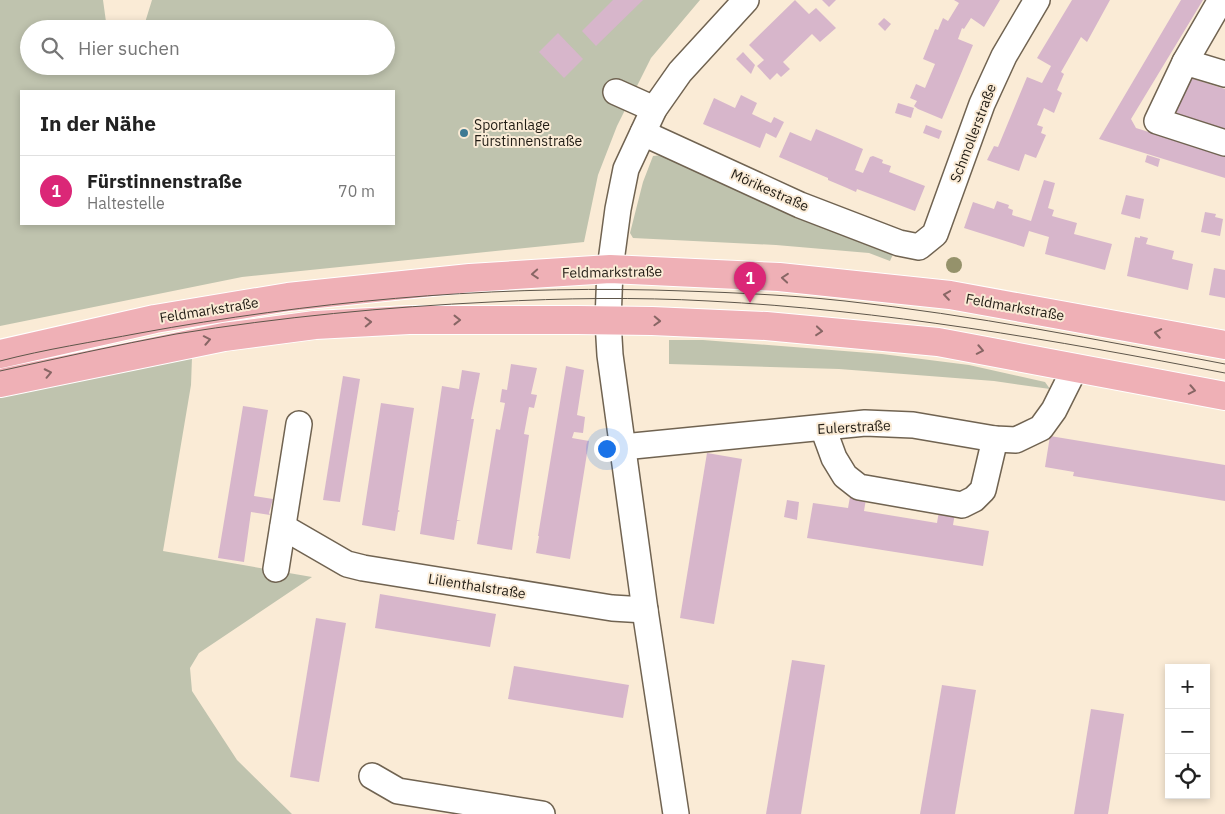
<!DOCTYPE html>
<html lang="de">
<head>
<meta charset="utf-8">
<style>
	body { margin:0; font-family:"IBM Plex Sans",sans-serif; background:#f2f2f2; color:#222 }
	.controls { position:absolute; right:15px; bottom:15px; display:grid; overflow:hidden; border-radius:0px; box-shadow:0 2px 8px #0003 }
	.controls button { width:45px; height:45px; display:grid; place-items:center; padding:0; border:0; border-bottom:1px solid #e0e0e0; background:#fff; color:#222; font:25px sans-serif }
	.you { position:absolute; left:606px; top:448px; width:18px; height:18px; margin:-12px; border:4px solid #fff; border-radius:50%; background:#1a73e8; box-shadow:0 0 0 8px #1a73e833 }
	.badge { display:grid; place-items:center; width:32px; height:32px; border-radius:50%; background:#db2777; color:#fff; font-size:16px; font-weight:700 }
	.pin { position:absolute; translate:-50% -41px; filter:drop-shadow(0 1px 2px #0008) }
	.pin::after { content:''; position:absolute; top:26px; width:18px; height:15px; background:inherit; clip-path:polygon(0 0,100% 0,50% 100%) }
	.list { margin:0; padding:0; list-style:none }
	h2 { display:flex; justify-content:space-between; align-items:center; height:65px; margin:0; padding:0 20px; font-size:21px }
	h2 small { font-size:16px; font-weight:400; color:#767676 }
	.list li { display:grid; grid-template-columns:32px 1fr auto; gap:15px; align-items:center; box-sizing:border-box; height:70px; padding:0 20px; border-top:1px solid #e0e0e0 }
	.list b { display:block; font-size:19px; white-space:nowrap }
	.list p { margin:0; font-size:16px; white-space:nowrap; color:#767676 }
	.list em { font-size:16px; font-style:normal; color:#767676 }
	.icon { flex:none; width:28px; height:28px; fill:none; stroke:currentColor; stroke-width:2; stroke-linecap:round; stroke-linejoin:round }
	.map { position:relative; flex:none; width:1225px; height:814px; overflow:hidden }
	.search { position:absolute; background:#fff; box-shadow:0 2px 8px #0003; left:20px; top:20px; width:375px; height:55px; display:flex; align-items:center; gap:12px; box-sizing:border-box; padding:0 18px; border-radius:28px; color:#767676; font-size:19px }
	.panel { position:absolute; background:#fff; box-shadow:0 2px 8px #0003; left:20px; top:90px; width:375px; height:135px; border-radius:0px }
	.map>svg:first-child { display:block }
	.green { fill:#bfc3ae; fill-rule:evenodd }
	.building { fill:#d7b6cb }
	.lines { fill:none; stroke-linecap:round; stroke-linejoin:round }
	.minor-casing { stroke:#706351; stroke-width:28 }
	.major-casing { stroke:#fff; stroke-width:30 }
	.minor { stroke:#fff; stroke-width:25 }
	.major { stroke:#efb0b6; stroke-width:28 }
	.tram { stroke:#5e564a; stroke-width:1 }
	.tree { fill:#95926b }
	.oneway { stroke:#886665 }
	.poi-dot { fill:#3f7a93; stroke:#faebd6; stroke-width:2 }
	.labels { text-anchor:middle; stroke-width:4; stroke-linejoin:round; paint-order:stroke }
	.poi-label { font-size:14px; fill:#211c14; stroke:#faebd6; text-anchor:start }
	.street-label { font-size:14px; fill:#211c14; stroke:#faebd6 }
</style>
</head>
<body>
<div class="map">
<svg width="1225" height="814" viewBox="0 0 1225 814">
	<rect width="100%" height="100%" fill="#faebd6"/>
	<g class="green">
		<path d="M0 0H103L107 29H29V66H122L127 74 130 66H386V29H143L152 0H700L651 58 617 126 598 175 584 242 242 277 0 326ZM21 91H394V224H21Z"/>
		<path d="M663 155 894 252 890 261 869 253 776 245 633 238 630 233 643 182 653 156Z"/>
		<path d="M669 340H703L882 354 969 365 1045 382 1050 389 994 381 839 369 669 364Z"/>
		<path d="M192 357 191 385 163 551 312 577 199 653 190 668 192 691 237 760 292 814H0V396L80 377Z"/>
	</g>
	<g class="building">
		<path d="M613 0H643L596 46 582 31Z"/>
		<path d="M795 0 809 14 816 8 836 28 820 42 812 34 783 62 790 69 781 77 777 73 770 80 757 66 764 60 749 45Z"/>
		<path d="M822 0H836L829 7Z"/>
		<path d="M954 0H1000L984 27 971 18 964 29 962 28 958 39 973 45 942 119 918 109 914 106 917 101 910 98 916 84 925 88 935 64 923 59 935 29 938 30 943 18 948 21 959 3Z"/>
		<path d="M1072 0H1110L1087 42 1081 37 1061 72 1064 74 1057 90 1062 93 1054 113 1044 108 1037 125 1043 127 1041 133 1046 135 1036 158 1025 154 1019 171 987 160 994 146 998 147 1027 77 1042 83 1051 66 1037 58Z"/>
		<path d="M1181 0H1203L1131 119 1136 128 1225 156V178L1099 139Z"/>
		<path d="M884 18 891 24 885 31 878 24Z"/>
		<path d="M558 33 583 59 564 78 539 52Z"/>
		<path d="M743 52 755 65 751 74 736 59Z"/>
		<path d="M1187 77 1225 89V130L1176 114Z"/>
		<path d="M741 95 757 103 752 114 771 123 774 117 784 122 776 138 766 133 760 148 703 124 714 98 735 108Z"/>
		<path d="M898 103 914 108 911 118 895 113Z"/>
		<path d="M926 125 942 131 939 139 923 133Z"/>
		<path d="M816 129 863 149 855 170 863 173 870 157 873 156 883 160 882 163 891 166 889 172 925 186 915 211 857 189 856 192 847 188 828 180V178L779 157 790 132 811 141Z"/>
		<path d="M1147 155 1160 159 1158 167 1145 162Z"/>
		<path d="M1044 180 1055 183 1048 208 1054 210 1052 216 1077 223 1074 234 1112 244 1105 270 1045 254 1049 237 1029 231 1024 247 964 228 973 202 994 209 997 201 1009 205 1008 208 1013 210 1012 215 1031 221Z"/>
		<path d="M1126 195 1144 199 1140 219 1121 214Z"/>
		<path d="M1205 212 1216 214 1215 217 1223 219 1220 236 1201 232Z"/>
		<path d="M1140 236 1148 238 1146 244 1174 251 1172 259 1193 264 1188 290 1127 276 1135 237 1140 238Z"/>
		<path d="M1214 268 1225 270V298L1209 295Z"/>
		<path d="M511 364 537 368 531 394 537 395 534 408 529 407 524 434 529 435 512 550 477 544 496 429 500 430 505 403 500 402 502 389 507 390Z"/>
		<path d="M566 366 584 370 577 415 585 417 583 433 574 432 572 438 589 441 570 559 536 553 539 536H538Z"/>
		<path d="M462 370 480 373 471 419H474L457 520 461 521H457L454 540 420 534 442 386 459 389Z"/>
		<path d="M343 376 360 379 340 502 323 500Z"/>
		<path d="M381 403 414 408 398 510 400 511 398 512 395 531 362 525Z"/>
		<path d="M243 406 268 410 254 496 273 499 269 513 270 515 251 512 244 562 218 558Z"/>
		<path d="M1050 436 1225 465V501L1073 476 1074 472 1045 467Z"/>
		<path d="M707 453 742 459 714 624 680 618Z"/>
		<path d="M850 497 866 499 864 511 937 523 939 511 955 513 953 525 989 531 983 566 807 538 813 503 848 508Z"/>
		<path d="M787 500 799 502 797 520 784 517Z"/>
		<path d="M380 594 496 614 490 647 375 628Z"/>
		<path d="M316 618 346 623 319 782 290 777Z"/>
		<path d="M792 660 825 665 801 814H766Z"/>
		<path d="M514 666 629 685 623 718 508 699Z"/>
		<path d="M942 685 976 690 955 814H920Z"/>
		<path d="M1091 709 1124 714 1108 814H1074Z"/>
	</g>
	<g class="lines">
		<g class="minor-casing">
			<g id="minor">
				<path d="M1185 62 1218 5H1225"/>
				<path d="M1225 74 1185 62 1157 121 1225 143"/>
				<path d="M616 92 654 109"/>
				<path d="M643 133 800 205 899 243 919 247 935 234 982 104 1004 56 1037 0"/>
				<path d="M823 428 834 458 845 476 859 487 962 505 974 499 983 490 995 439"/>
				<path d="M623 447 865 423 913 425 995 439 1016 440 1041 428 1054 410 1075 368"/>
				<path d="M283 527 347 564 363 568 612 608 645 610"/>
				<path d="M276 569 299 424"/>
				<path d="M372 776 398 791 542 814"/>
				<path d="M676 814 645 610 610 355 608 321 610 269 618 209 626 169 654 109 680 72 746 0"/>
			</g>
		</g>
		<g class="major-casing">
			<g id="major">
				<path d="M0 354 155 319 288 297 470 278 610 269 779 277 950 295 1225 345"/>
				<path d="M0 383 224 337 315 325 409 320H577L652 321 766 326 938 342 1225 396"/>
			</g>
		</g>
		<use href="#minor" class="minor"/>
		<use href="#major" class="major"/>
		<g class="tram">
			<path d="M0 361C46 349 93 342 140 333 309 302 481 286 653 290 717 292 781 294 845 301 973 315 1099 340 1225 364"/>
			<path d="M0 371C59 358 117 345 176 334 281 317 386 307 491 302 564 298 636 297 709 301 883 310 1054 340 1225 373"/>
		</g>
	</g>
	<circle class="tree" cx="954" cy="265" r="8"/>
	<defs><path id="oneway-chevron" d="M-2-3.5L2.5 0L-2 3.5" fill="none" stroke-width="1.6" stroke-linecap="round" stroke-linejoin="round" transform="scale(1.25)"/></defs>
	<g class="oneway">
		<use href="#oneway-chevron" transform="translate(535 274) rotate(176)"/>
		<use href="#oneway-chevron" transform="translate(785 278) rotate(-175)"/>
		<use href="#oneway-chevron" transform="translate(947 295) rotate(-172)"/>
		<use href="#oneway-chevron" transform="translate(457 320)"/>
		<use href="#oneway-chevron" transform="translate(657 321) rotate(2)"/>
		<use href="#oneway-chevron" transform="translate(368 322) rotate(-2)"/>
		<use href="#oneway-chevron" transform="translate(819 331) rotate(5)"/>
		<use href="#oneway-chevron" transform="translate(1158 333) rotate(-170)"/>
		<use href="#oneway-chevron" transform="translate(207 340) rotate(-11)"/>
		<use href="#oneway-chevron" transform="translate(980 350) rotate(11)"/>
		<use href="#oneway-chevron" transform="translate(48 373) rotate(-12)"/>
		<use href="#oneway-chevron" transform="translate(1192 390) rotate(11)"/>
	</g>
	<circle class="poi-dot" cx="464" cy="133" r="5"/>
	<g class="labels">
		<g class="poi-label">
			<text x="474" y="130">Sportanlage<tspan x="474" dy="16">Fürstinnenstraße</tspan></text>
		</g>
		<g class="street-label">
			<text transform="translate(973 133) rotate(-69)" y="5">Schmollerstraße</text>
			<text transform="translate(770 190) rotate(24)" y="5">Mörikestraße</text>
			<text transform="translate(612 272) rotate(-1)" y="5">Feldmarkstraße</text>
			<text transform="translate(1015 307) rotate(10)" y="5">Feldmarkstraße</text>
			<text transform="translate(209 310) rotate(-9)" y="5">Feldmarkstraße</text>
			<text transform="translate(854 427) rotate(-3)" y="5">Eulerstraße</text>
			<text transform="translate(477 586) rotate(9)" y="5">Lilienthalstraße</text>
		</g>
	</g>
</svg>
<div class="controls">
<button>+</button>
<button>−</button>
<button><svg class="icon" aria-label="locate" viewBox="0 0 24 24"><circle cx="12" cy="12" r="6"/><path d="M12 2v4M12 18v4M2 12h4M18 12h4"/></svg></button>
</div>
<div class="you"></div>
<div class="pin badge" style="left:750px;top:303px">1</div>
<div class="search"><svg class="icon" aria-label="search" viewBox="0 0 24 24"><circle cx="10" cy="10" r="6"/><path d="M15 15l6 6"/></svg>Hier suchen</div>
<section class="panel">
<h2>In der Nähe<small></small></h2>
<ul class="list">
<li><span class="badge">1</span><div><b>Fürstinnenstraße</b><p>Haltestelle</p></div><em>70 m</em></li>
</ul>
</section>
</div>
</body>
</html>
